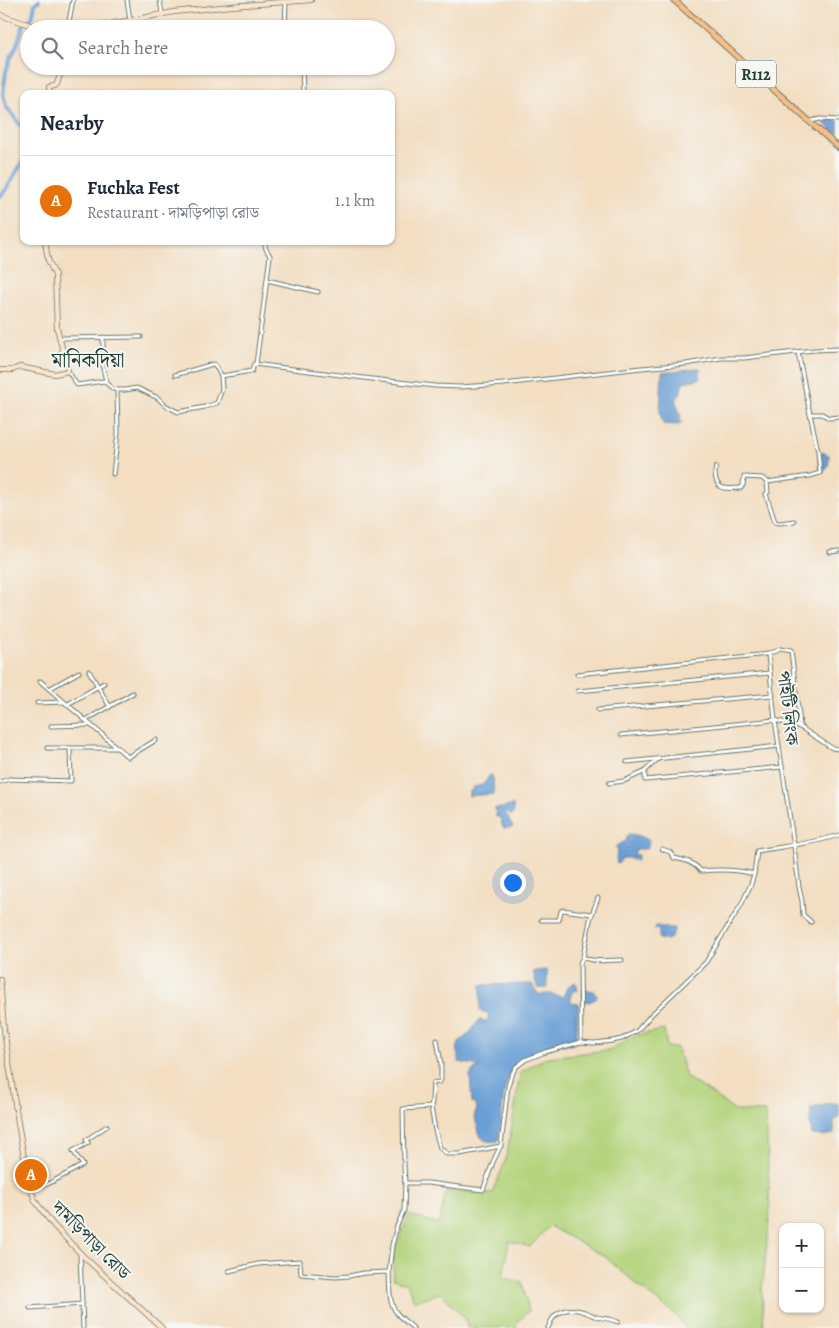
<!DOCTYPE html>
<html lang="en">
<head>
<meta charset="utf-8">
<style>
	body { margin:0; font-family:Alegreya,"Noto Serif Bengali",serif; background:#f2f2f3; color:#1f2937 }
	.controls { position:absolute; right:15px; bottom:15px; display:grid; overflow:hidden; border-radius:10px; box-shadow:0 1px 4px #0004 }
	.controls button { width:45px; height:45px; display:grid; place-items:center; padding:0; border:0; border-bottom:1px solid #e0e1e3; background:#fff; color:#1f2937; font:25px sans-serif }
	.you { position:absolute; left:512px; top:882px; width:18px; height:18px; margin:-12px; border:4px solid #fff; border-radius:50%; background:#1a73e8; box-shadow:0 0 0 8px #1a73e833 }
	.badge { display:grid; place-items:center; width:32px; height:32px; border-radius:50%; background:#c8321e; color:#fff; font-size:16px; font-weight:700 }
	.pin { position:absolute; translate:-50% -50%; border:2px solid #fff; box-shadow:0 1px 5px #0006 }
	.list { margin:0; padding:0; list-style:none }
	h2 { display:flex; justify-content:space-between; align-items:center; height:65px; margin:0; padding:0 20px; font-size:21px }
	h2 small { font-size:16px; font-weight:400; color:#747a83 }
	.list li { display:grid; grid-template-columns:32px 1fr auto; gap:15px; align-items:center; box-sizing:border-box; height:90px; padding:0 20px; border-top:1px solid #e0e1e3 }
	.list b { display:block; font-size:19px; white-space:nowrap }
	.list p { margin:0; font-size:16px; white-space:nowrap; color:#747a83 }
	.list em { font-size:16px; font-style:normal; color:#747a83 }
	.icon { flex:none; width:28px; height:28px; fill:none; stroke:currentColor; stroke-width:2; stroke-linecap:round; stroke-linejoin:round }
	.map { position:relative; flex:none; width:839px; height:1328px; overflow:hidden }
	.search { position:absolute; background:#fff; box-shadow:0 1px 4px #0004; left:20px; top:20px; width:375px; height:55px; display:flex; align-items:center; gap:12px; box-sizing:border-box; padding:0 18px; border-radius:28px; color:#747a83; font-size:19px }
	.panel { position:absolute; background:#fff; box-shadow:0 1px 4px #0004; left:20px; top:90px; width:375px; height:155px; border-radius:10px }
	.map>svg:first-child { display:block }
	.green { fill:#b3d37b; stroke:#698858 }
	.water { fill:#699ed5; stroke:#446e84 }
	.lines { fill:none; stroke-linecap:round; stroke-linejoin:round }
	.canal { stroke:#699ed5; stroke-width:4 }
	.street-casing { stroke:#697566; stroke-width:5 }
	.secondary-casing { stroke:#697566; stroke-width:6 }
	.primary-casing { stroke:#697566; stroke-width:7 }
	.street { stroke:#fff; stroke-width:3 }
	.secondary { stroke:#fce5cf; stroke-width:4.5 }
	.primary { stroke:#f7bd88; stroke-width:5 }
	.labels { text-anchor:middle; stroke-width:4; stroke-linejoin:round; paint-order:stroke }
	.shield { fill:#f6f6f2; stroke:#60746d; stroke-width:1 }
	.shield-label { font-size:16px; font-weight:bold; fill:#1f3d34 }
	.street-label { font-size:18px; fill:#1f3d34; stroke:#f6f6f2 }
	.quarter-label { font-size:20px; fill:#1f3d34; stroke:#f6f6f2 }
</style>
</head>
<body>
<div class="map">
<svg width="839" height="1328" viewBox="0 0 839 1328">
	<rect width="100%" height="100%" fill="#f6f6f2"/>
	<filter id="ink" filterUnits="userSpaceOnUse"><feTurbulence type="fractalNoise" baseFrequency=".02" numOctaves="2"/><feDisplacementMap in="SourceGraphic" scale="10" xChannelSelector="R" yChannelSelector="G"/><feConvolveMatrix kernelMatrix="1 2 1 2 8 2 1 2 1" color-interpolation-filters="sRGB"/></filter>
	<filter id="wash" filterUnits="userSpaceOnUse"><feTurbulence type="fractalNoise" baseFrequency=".0096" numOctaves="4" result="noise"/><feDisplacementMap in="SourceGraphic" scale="20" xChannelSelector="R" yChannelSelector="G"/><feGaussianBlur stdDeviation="1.12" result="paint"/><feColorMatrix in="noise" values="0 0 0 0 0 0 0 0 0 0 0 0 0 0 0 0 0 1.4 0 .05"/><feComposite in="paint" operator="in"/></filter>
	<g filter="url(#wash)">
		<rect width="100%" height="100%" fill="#f3dec2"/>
		<path class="green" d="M664 1030 667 1047 677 1048 686 1077 705 1089 735 1111 766 1112 770 1213 762 1291 764 1328H685L678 1317 642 1289 605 1257 549 1226 530 1247 509 1241 503 1277 522 1282 529 1311 516 1324 517 1328H467L466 1320 441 1293 414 1301 407 1284 393 1279 394 1251 409 1215 439 1224 446 1191 492 1193 505 1162 513 1121 520 1072 547 1057 609 1050 637 1035Z"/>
		<g class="water">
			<path d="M827 120 838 121V133L833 132 824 123Z"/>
			<path d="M700 368V379L683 382 680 395 677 398 676 403 680 413 681 424 677 425 663 424 660 413 662 372Z"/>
			<path d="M822 452 829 455C829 462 829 470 822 472L820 469 819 453Z"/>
			<path d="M490 775H492L493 778 494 794 469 796V791L472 790 473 787 483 785Z"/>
			<path d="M513 805 514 812 511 816 509 813 506 811 505 812C509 817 509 822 513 827L510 828H503L500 817H496L495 808H502Z"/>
			<path d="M628 834C633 834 646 837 649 841L648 845 646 849H636L634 855H638L637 861 630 858H622L619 863 617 864C615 858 618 853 616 846L626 841Z"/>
			<path d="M655 926 673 928H675L671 938 666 940 659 939V930L654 929Z"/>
			<path d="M545 970 547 971V988H538C536 983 533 977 534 971Z"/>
			<path d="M575 982 577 984V987L578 990 573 991C570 996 570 998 572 1003L579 1004C576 1016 578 1029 576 1041L571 1045C561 1043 551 1046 541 1050 494 1068 507 1102 498 1141 475 1144 481 1131 474 1117L477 1108 472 1102 470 1076 473 1070 480 1067V1066L459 1062 457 1052 459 1042 469 1034 479 1020 483 1021H487L489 1017 488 1013 480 1011 481 985 532 984 538 994H550L563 997 567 987Z"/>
			<path d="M584 990 594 991V994L597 995 596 999 589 1002 584 1001 583 993Z"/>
			<path d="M835 1103 838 1104 839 1106V1117L834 1121V1134L822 1136 812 1135 810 1124 811 1108Z"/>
		</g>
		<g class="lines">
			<g class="canal">
				<path d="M24 130 6 106 3 94 6 72 11 57 16 47 24 24 32 18 35 4 39 0"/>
				<path d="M0 196 6 190 24 159"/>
			</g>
		</g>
	</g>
	<g filter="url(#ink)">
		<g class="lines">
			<g class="street-casing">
				<g id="street">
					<path d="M127 0 130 20"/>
					<path d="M160 0 162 14"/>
					<path d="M72 27 69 21 73 0"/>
					<path d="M285 29 286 2"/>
					<path d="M302 66 303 94"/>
					<path d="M811 121 820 119 839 120"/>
					<path d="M267 280 318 292"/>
					<path d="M103 337V368L106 381"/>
					<path d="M60 338 141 337"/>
					<path d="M798 352 810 414H822L829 418 839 417"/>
					<path d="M256 364 270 256 266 249 264 241"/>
					<path d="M68 371 77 385 104 381 113 389 117 390 118 433 113 474"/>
					<path d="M175 375 213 364 215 365 221 376 252 371 254 364 372 379 435 386 460 387 504 384 641 368 686 364 721 358H744L814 350 839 349"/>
					<path d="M117 390H125L137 388 158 398 165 405 178 412 205 407 217 403 222 389 221 376"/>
					<path d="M716 467C714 474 715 486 724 488 729 489 735 488 741 488L743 485 744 477 762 478 767 482 810 476 820 473 818 451 810 414"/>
					<path d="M767 482 768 492 766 494 775 522 780 523 794 521"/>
					<path d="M830 552 839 551"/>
					<path d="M768 654 780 649 791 651 799 715 800 727 832 748 839 749"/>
					<path d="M89 671 110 707"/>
					<path d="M577 674 768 654 775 720 794 846 799 887 802 901 803 915 811 922"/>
					<path d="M40 681 128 757 156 740"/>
					<path d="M49 689 79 672"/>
					<path d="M578 691 770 673"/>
					<path d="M37 703 64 702"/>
					<path d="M68 704 104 683"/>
					<path d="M598 710 773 695"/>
					<path d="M86 720 133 693"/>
					<path d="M51 726 91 725"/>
					<path d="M621 735 775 720 800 727"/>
					<path d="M47 748H118"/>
					<path d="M658 759 645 771V780L782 767"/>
					<path d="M627 762 779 746"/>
					<path d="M0 782 9 779 71 781 70 748"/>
					<path d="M609 783 624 781 644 772"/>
					<path d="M662 849 670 852 674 858C685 860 693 862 701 871 720 869 736 869 754 874"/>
					<path d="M541 920H559L561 911 563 910 592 914"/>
					<path d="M583 957C594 963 610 960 622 960"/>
					<path d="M437 1040 441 1064V1080L439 1082 433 1083 432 1101 431 1107 403 1109 404 1167 405 1183H428L483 1190 493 1162 501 1145 508 1086 511 1076 516 1067 525 1060 545 1052 581 1042 594 1043 612 1041 622 1039 637 1031 651 1015 706 962 741 905 751 884 754 874 757 851C784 846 812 844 839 835"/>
					<path d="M581 1042 580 963 583 957 590 920 598 898"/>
					<path d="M431 1107 435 1130 440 1148 447 1154H460L501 1146"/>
					<path d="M31 1190 48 1184 83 1165 73 1151 88 1143 86 1140 107 1126"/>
					<path d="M80 1254 83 1328"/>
					<path d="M229 1271 258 1264 300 1261 301 1274 335 1277 349 1276 364 1273 389 1272C390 1284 388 1301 396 1312 400 1318 408 1323 413 1328"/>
					<path d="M389 1272 392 1245 397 1226 404 1210 405 1183"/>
					<path d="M30 1308 82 1304"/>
					<path d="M548 1328C554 1309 570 1306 587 1313 590 1314 592 1315 594 1316 603 1319 609 1318 618 1322"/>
				</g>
			</g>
			<g class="secondary-casing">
				<g id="secondary">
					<path d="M0 15 42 29"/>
					<path d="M58 29 100 26 174 12 231 6 311 0"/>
					<path d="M49 94V87L55 86 57 84 63 66"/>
					<path d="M0 370H12L20 367 55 374 68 371 57 328 55 275 48 260 45 241"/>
					<path d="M0 979 4 1030 18 1123 28 1181 35 1201 54 1226 84 1257 162 1328"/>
				</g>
			</g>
			<g class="primary-casing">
				<path id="primary" d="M674 0 839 148"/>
			</g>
			<use href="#street" class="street"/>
			<use href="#secondary" class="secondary"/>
			<use href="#primary" class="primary"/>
		</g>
	</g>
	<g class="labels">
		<rect class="shield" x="736" y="60.5" width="40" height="27" rx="4"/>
		<g class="shield-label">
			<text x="756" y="80">R112</text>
		</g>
		<g class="street-label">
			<text transform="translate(788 708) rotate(83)" y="6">পাইটি লিংক</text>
			<text transform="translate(91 1240) rotate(45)" y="6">দামড়িপাড়া রোড</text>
		</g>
		<g class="quarter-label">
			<text x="88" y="367">মানিকদিয়া</text>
		</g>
	</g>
</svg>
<div class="controls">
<button>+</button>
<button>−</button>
</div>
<div class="you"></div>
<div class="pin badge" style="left:31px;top:1175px;background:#e8710a">A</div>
<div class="search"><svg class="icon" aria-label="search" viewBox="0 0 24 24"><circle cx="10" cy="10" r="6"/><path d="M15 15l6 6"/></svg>Search here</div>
<section class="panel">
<h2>Nearby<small></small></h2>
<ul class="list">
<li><span class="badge" style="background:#e8710a">A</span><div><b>Fuchka Fest</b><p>Restaurant · দামড়িপাড়া রোড</p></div><em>1.1 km</em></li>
</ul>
</section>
</div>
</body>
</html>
